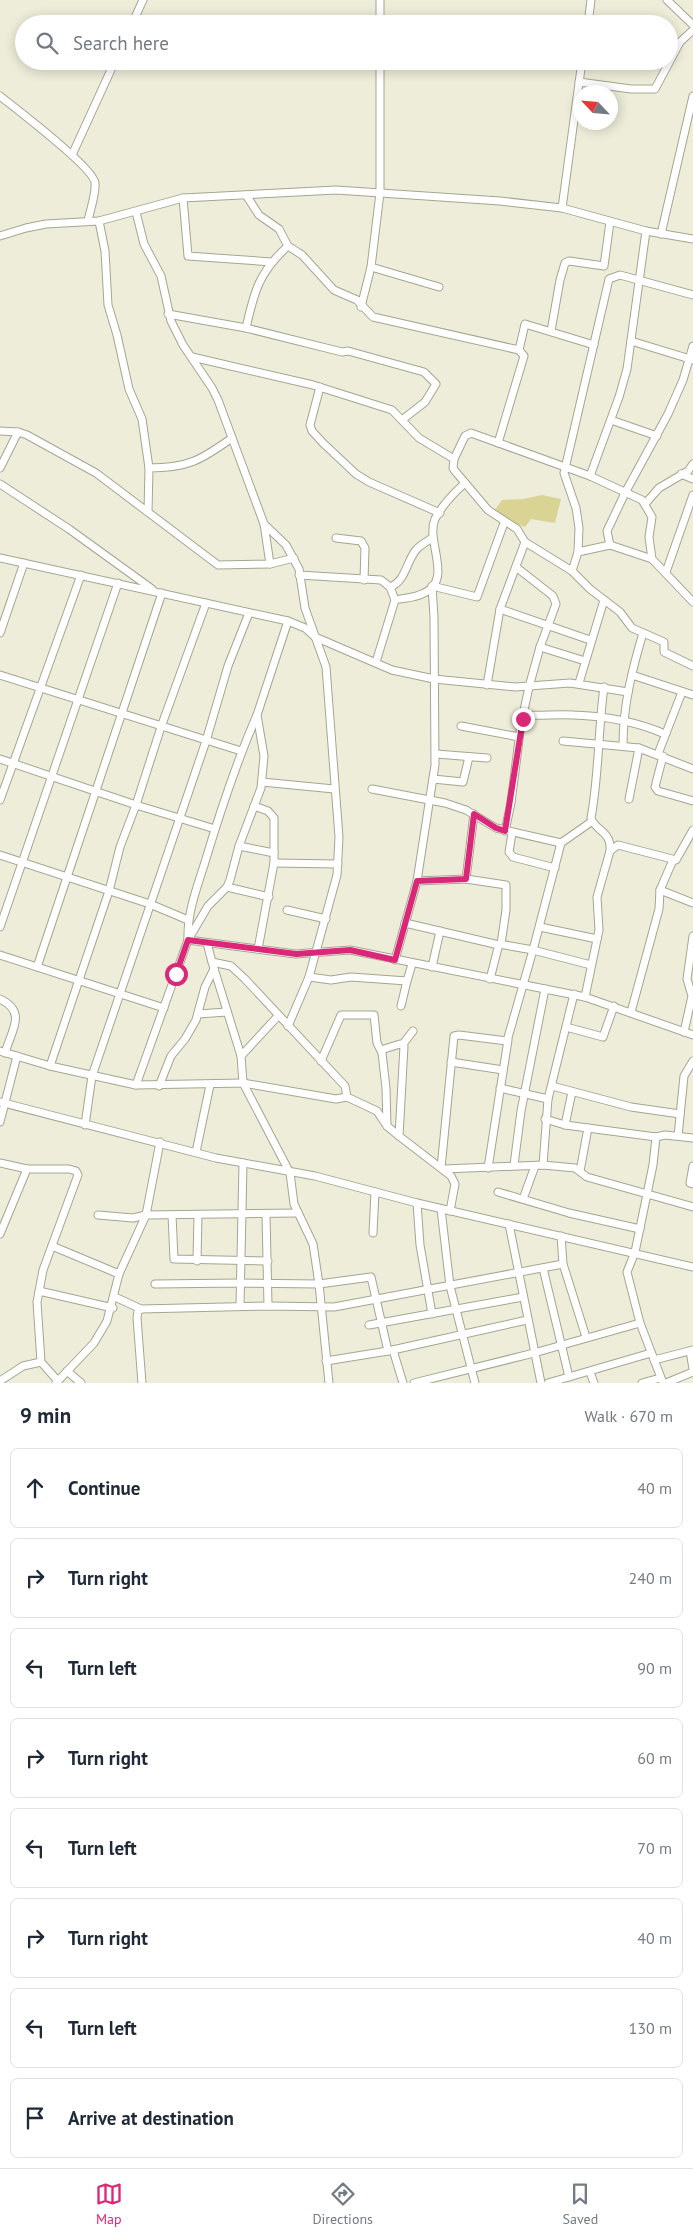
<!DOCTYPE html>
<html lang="en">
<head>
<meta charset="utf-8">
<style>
	body { margin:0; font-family:"PT Sans",sans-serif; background:#f2f2f3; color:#1f2937 }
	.compass { position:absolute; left:573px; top:85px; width:45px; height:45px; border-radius:50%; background:#fff; box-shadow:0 2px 12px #0003; rotate:296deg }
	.stop { position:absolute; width:15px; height:15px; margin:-11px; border:4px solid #db2777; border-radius:50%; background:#fff }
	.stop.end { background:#db2777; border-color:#fff; box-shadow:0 1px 5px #0008 }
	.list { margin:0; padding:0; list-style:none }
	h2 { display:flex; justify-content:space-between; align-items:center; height:65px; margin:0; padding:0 20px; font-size:21px }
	h2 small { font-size:16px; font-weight:400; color:#747a83 }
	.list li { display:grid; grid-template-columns:32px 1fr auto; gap:15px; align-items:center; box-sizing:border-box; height:80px; margin:0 10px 10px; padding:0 10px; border:1px solid #e0e1e3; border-radius:8px }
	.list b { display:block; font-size:19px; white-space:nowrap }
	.list em { font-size:16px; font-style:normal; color:#747a83 }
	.icon { flex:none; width:28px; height:28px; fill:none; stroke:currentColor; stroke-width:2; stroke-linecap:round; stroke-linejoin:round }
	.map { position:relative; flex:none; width:693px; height:1383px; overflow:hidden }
	.search { position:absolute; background:#fff; box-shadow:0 2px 12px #0003; left:15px; right:15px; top:15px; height:55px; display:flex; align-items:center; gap:12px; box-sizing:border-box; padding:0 18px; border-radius:28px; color:#747a83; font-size:19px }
	.sheet { height:785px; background:#fff }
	nav { display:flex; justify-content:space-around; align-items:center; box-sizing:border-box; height:70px; border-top:1px solid #e0e1e3; background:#fff; font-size:14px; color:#747a83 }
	nav a { display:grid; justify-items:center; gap:2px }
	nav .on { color:#db2777 }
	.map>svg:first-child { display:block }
	.green { fill:#d9d394 }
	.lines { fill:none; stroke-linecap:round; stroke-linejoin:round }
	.minor-casing { stroke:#a6a592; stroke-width:9 }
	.minor { stroke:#fff; stroke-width:7 }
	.route { stroke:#db2777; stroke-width:6 }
</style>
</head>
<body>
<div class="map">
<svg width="693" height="1383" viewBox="0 0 693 1383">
	<rect width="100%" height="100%" fill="#eeedd9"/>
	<path class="green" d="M542 495 561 499 555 523 531 519 525 527 501 518 494 511 502 500 523 499Z"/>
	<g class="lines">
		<g class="minor-casing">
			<g id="minor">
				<path d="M380 0V24"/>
				<path d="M667 0 693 25"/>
				<path d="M132 24 143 0"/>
				<path d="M588 24 591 0"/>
				<path d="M579 82 631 89H655L680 42 693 30"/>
				<path d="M0 96C15 108 94 168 95 183 96 195 90 210 88 221"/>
				<path d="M72 155 115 61"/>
				<path d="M246 195 259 215 279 229 288 246 302 255 334 290 357 300 373 317 519 350 525 324 594 345"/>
				<path d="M183 198 188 256 272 262"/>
				<path d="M562 208 582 61"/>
				<path d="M136 212 144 244 161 276 171 321 183 345 212 388 218 400 264 524 286 545 299 569 305 608 326 667 339 837 337 875 309 977 288 1026"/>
				<path d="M99 221 105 251 108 305 117 335 129 389 142 419 149 468 148 512"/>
				<path d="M661 234 693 96"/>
				<path d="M0 236 26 228 46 224 99 221 183 198 336 190 500 201 562 208 646 231 693 239"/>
				<path d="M371 267 439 287"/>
				<path d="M361 307 371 267 380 193V61"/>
				<path d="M168 314 246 328 342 352 348 351 424 372 436 384 425 402 402 420"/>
				<path d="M246 328C254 292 259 272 288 246"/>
				<path d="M551 331 560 280 565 263 569 261 604 266 610 222"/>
				<path d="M631 341 693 360"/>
				<path d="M192 357 313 385 392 410 419 438 454 459 453 468 455 471 488 510 517 529 525 542 572 571 590 589 620 612 632 628 664 642V652L693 666"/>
				<path d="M320 387 310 425 312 431 323 443 356 474 369 482 440 513"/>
				<path d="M611 420 657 436"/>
				<path d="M0 431 18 432 27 435 96 473 218 565 270 564 264 524"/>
				<path d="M498 443 524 356 519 350"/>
				<path d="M454 459 465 436 471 433 590 476 642 500 652 517 649 537 652 559 693 602"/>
				<path d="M0 468 18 432"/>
				<path d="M149 468C188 468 201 460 232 438"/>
				<path d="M681 474 693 479"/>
				<path d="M590 476 619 397 627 369 646 231"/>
				<path d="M0 484 69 529 152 589"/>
				<path d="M645 504 659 488 688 471 693 464"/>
				<path d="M336 538 361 541 365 548 364 580"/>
				<path d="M610 545 607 531 625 493 668 414 683 380 693 346"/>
				<path d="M578 552 610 545 652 559"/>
				<path d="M0 558 288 621 305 628 315 637 392 670 434 679 515 687 570 683 628 692"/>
				<path d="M270 564 294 558"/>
				<path d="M572 571 578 552 579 528 576 508 564 473 609 279 620 275 693 295"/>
				<path d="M666 572 693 495"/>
				<path d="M299 575 381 580 390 587 395 600 376 662"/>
				<path d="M390 587C406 581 406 562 416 550 420 545 428 541 432 538"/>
				<path d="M395 600C403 598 414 598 422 594 455 581 425 542 435 519 441 507 455 492 465 483"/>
				<path d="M500 609 590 640"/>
				<path d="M0 633 24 563"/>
				<path d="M540 647 585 661"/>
				<path d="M0 675 241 751"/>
				<path d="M632 675 693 695"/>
				<path d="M579 683 604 600"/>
				<path d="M487 685 500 609 525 542"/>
				<path d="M604 687C598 731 599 775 591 818 595 831 612 831 610 851"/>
				<path d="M524 715C541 716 558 714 574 715 605 716 637 722 665 734"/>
				<path d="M461 726 519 737"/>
				<path d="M563 741 639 748 693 769"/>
				<path d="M623 745C623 706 632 670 643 633"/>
				<path d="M436 754 487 758"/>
				<path d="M658 754 682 692"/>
				<path d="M663 756 655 787 658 791 693 801"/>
				<path d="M0 759 136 805 215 829"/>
				<path d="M433 779 463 782 469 757"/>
				<path d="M262 782 334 789"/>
				<path d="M372 789 445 803 466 810 496 828 561 843 533 950 499 944 490 979"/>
				<path d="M629 799 639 748"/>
				<path d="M0 800 81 575"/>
				<path d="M254 806 268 811 274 818V863L258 949"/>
				<path d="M505 831 511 803 521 724 529 687 540 647 556 604 553 596 516 567"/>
				<path d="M512 833 509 852 513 857 555 868"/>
				<path d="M561 843 591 822"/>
				<path d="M239 846 274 853"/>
				<path d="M0 855 150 904 188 920"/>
				<path d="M274 863 338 864"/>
				<path d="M466 879 474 814"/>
				<path d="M417 881 466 879 506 885V910L501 944"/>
				<path d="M227 887 269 897"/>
				<path d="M660 890 693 903"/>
				<path d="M287 910 326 919"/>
				<path d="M405 923 499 945"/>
				<path d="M0 927 118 583"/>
				<path d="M540 927 597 939"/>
				<path d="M188 940 208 906 227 887 230 880 239 846 261 788 264 756 257 715 288 621"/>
				<path d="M188 940C187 912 197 888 205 862 220 812 236 763 257 715"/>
				<path d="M207 943 212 962 231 966 245 979 345 1086 347 1097 377 1111 387 1126 399 1136 451 1176 455 1184 450 1211"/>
				<path d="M0 955 164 1008"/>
				<path d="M395 960 417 881 435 765 434 617 432 586 477 597 504 523"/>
				<path d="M212 962 241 1056 243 1083 290 1173 294 1204 313 1244 319 1284 329 1383"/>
				<path d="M37 967 162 593"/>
				<path d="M432 967 440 931"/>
				<path d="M309 977 331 980 351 977 407 981 412 964"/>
				<path d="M585 997 599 930 597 897 610 851 618 845 676 860 693 830"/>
				<path d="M0 999C27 1012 12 1029 5 1053"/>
				<path d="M401 1006 407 981"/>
				<path d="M631 1012 659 909 660 890 673 860"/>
				<path d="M198 1014 227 1012"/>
				<path d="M566 1027 603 1037 614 1006"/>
				<path d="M684 1032 692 996 687 979 693 936"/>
				<path d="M403 1044 413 1031"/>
				<path d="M381 1050 400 1044 404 1046 399 1136"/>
				<path d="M0 1051 50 1066 136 1085 188 940 295 954 350 950 585 997 693 1035"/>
				<path d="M241 1056 278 1016"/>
				<path d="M321 1061 341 1015H374L377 1043 382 1053 386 1088 387 1126"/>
				<path d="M451 1062 503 1070"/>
				<path d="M50 1066 109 891 120 847 136 805 161 727 206 603"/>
				<path d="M136 1085 243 1083 336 1099 347 1097"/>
				<path d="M159 1086 171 1056 185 1039 196 1020 205 987 214 969"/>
				<path d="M552 1086 631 1107 680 1114"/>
				<path d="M500 1088 548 1099"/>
				<path d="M0 1102 216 1158 315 1176 417 1203 693 1267"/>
				<path d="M545 1119 565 1125 656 1137 653 1165 635 1252 627 1272 640 1323 663 1383"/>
				<path d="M0 1122 17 1056"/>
				<path d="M85 1125 92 1076 206 741 228 666 249 613"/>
				<path d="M565 1125 572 1092"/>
				<path d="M678 1136 684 1076 693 1061"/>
				<path d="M656 1137 665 1135 693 1138"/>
				<path d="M196 1152 210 1085"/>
				<path d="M0 1163 27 1169H69L76 1171 78 1175 43 1270 37 1302 41 1362 58 1381"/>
				<path d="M514 1165 521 1111 545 989"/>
				<path d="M543 1165 548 1099 574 994"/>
				<path d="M693 1166 690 1183 693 1184"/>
				<path d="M441 1168 454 1036 459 1035 507 1041 533 950 591 965"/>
				<path d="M488 1168 508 1040"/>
				<path d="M444 1169 543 1165 575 1168 587 1177 693 1207"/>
				<path d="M580 1171 588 1128"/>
				<path d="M498 1192 569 1213 640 1229"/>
				<path d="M523 1199 535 1166"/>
				<path d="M417 1203 420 1245 432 1314"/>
				<path d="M441 1209 450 1286 475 1383"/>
				<path d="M266 1214 268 1306"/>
				<path d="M98 1215 133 1218 146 1215 298 1213"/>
				<path d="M172 1215 174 1259 268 1261"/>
				<path d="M509 1224 541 1383"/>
				<path d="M373 1233 375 1192"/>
				<path d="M0 1234 27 1169"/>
				<path d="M561 1236 563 1264 586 1337"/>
				<path d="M52 1246 119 1274"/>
				<path d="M197 1261 198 1215"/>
				<path d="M543 1268 569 1377"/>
				<path d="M155 1284 240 1283 319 1284 371 1277 388 1351"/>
				<path d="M39 1291 113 1308"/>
				<path d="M115 1297 141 1309"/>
				<path d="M240 1306 243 1163"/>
				<path d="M369 1325 523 1297"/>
				<path d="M393 1350 403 1383"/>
				<path d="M690 1351 693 1369"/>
				<path d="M654 1360 693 1350"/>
				<path d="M326 1361 388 1351 527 1320"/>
				<path d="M67 1371 81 1383"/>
				<path d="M590 1372 594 1383"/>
				<path d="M0 1381 23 1366 41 1362"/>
				<path d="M56 1383 94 1343 107 1321 119 1274 146 1215 160 1142"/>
				<path d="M142 1383 137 1318 138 1311 141 1309 268 1306 334 1307 563 1264"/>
				<path d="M414 1383 534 1353 640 1323"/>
				<path d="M548 1383 651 1353"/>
				<path d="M642 1383 660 1378"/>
				<path d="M666 1383 693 1372"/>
			</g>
		</g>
		<use href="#minor" class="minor"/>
	</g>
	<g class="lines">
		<path class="route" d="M176 974 188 940 296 954 350 950 395 960 417 881 466 879 474 814 496 828 505 831 523 719"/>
	</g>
</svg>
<svg class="compass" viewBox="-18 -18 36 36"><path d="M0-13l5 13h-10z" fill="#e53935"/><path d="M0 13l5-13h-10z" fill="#747a83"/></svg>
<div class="stop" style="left:176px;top:974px"></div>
<div class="stop end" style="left:523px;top:719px"></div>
<div class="search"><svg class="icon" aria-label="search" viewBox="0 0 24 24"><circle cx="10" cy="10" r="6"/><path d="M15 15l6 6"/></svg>Search here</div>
</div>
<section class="sheet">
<h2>9 min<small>Walk · 670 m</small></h2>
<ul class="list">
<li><svg class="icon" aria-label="ahead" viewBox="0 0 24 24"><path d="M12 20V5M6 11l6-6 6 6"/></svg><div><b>Continue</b></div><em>40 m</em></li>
<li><svg class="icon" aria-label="right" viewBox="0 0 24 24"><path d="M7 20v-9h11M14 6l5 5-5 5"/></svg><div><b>Turn right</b></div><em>240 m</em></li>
<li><svg class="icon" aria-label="left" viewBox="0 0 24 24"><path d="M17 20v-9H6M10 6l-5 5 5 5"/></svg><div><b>Turn left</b></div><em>90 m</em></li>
<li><svg class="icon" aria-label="right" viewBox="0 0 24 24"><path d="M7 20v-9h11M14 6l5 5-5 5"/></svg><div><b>Turn right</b></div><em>60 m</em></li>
<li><svg class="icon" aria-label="left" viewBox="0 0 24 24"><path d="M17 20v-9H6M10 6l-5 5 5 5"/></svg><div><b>Turn left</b></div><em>70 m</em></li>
<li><svg class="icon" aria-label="right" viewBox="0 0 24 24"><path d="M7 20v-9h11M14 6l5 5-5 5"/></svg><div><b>Turn right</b></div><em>40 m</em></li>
<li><svg class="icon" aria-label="left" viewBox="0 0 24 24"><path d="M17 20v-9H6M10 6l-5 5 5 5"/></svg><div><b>Turn left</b></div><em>130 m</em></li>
<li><svg class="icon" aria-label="arrive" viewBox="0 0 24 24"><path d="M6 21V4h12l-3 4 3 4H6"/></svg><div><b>Arrive at destination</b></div></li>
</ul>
</section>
<nav>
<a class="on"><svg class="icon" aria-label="map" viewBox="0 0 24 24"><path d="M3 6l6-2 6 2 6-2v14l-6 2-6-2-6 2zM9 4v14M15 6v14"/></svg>Map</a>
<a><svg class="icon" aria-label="directions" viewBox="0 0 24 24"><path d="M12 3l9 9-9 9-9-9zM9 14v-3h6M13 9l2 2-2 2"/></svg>Directions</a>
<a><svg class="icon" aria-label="saved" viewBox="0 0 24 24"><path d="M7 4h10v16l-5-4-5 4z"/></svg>Saved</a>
</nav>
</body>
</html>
